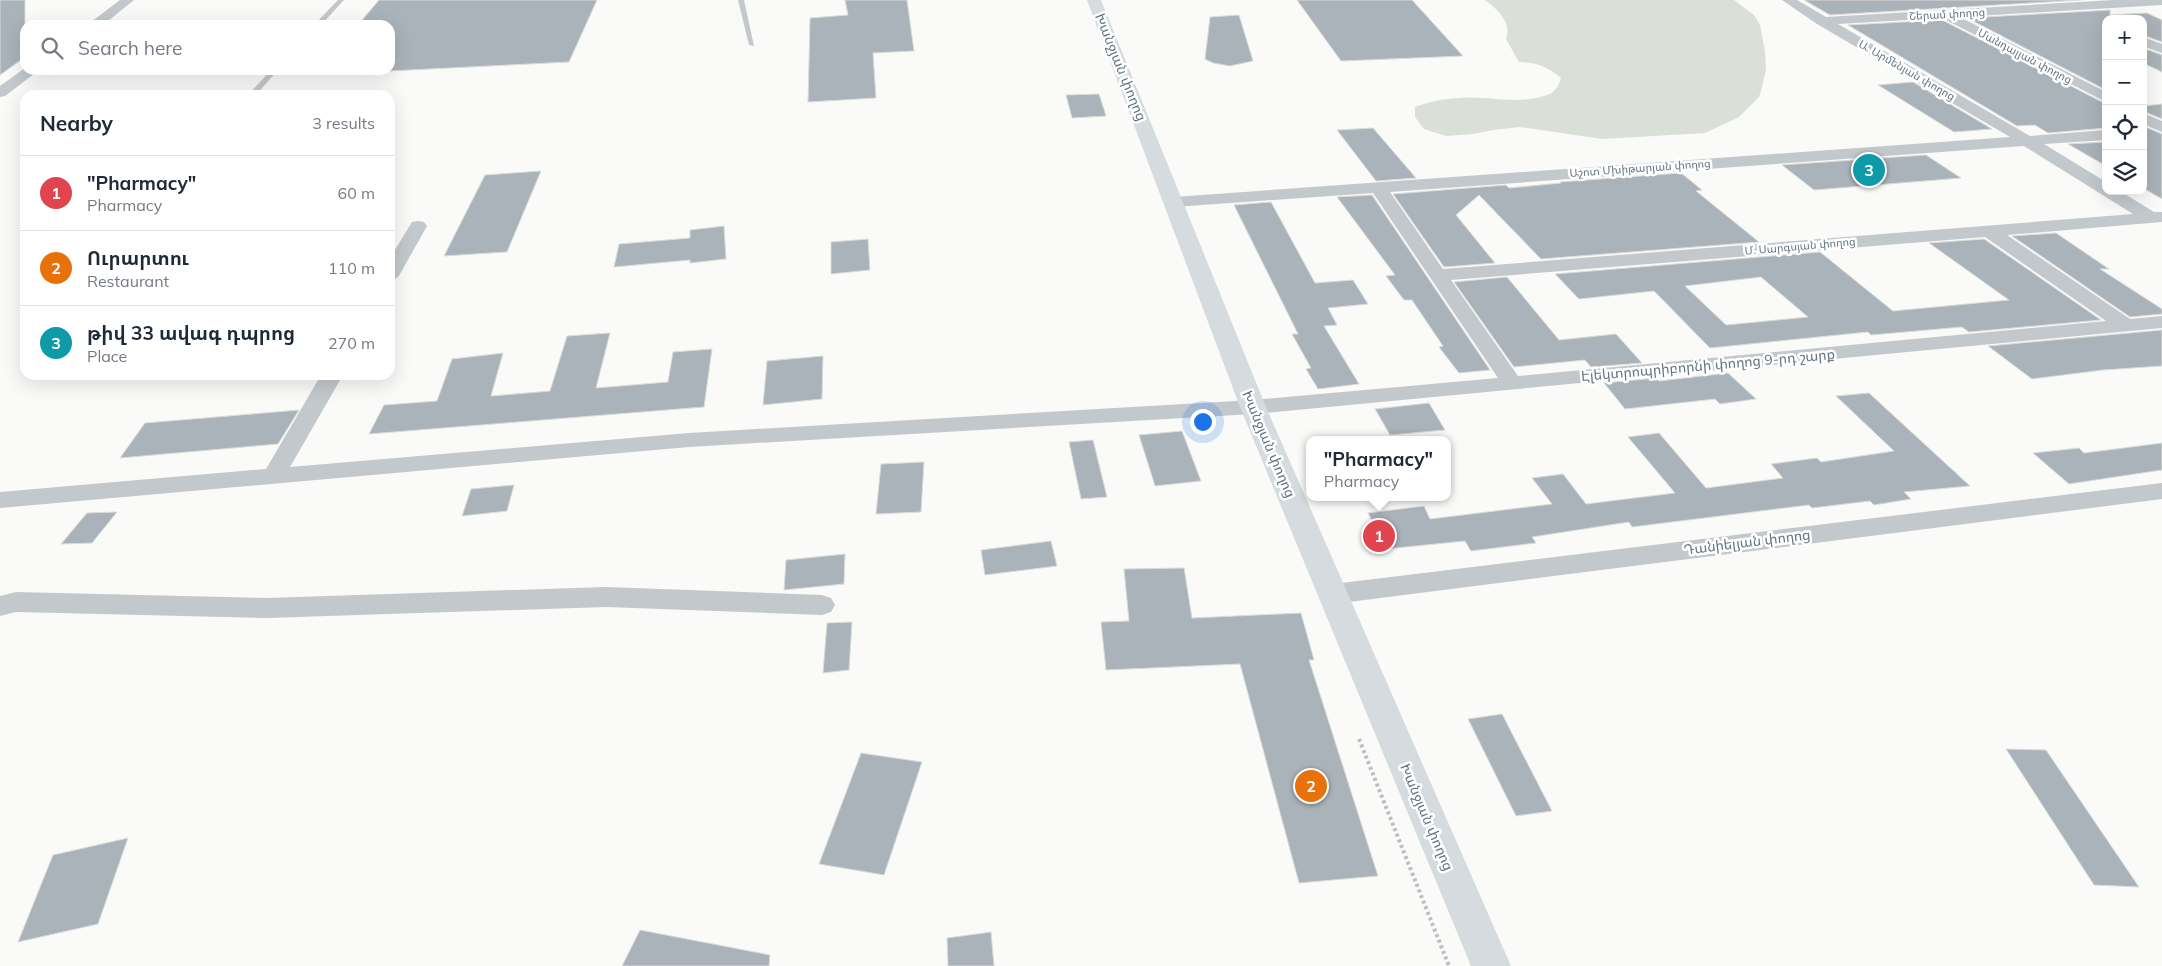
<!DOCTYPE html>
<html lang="en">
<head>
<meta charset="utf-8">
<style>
	body { margin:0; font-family:Mulish,"Noto Sans Armenian",sans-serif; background:#f6f6f7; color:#1f2937 }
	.controls { position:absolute; right:15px; top:15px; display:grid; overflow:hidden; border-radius:10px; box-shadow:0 5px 20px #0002 }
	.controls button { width:45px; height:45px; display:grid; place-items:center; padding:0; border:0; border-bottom:1px solid #e0e1e3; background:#fff; color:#1f2937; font:25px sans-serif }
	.you { position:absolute; left:1202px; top:421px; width:18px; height:18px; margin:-12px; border:4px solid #fff; border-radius:50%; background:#1a73e8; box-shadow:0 0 0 8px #1a73e833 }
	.badge { display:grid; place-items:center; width:32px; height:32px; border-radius:50%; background:#e4572e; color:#fff; font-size:16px; font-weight:700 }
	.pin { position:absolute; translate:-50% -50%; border:2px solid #fff; box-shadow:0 1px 5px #0006 }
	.popup { position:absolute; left:1306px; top:436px; width:145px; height:65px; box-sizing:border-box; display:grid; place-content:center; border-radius:10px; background:#fff; filter:drop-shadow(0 1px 4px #0005); font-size:16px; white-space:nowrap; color:#747a83 }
	.popup b { font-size:19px; color:#1f2937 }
	.popup::after { content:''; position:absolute; left:50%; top:100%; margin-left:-10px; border:10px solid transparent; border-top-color:#fff }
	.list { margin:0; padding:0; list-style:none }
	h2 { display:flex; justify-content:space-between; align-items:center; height:65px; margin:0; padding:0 20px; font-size:21px }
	h2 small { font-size:16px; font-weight:400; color:#747a83 }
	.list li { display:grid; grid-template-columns:32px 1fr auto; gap:15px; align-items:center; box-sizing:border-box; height:75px; padding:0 20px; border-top:1px solid #e0e1e3 }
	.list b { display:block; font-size:19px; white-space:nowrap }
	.list p { margin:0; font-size:16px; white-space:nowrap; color:#747a83 }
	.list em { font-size:16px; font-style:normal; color:#747a83 }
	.icon { flex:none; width:28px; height:28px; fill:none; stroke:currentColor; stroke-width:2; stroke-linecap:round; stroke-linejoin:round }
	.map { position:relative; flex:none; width:2162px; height:966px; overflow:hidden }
	.search { position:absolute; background:#fff; box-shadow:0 5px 20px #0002; left:20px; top:20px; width:375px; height:55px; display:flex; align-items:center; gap:12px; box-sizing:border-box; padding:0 18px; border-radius:15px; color:#747a83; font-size:19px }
	.panel { position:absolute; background:#fff; box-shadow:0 5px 20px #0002; left:20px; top:90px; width:375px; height:290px; border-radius:15px }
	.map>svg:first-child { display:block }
	.green { fill:#dadfd7 }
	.building { fill:#aab3b9; stroke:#dcdcda; fill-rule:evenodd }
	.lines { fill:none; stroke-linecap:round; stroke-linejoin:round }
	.path { stroke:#bbbfc2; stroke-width:4; stroke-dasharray:3 3; stroke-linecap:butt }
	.lane { fill:#c3c8cc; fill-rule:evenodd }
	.street { fill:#c3c8cc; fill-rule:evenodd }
	.secondary { fill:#d6dbdf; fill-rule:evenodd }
	.labels { text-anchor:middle; stroke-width:5; stroke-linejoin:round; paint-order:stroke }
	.far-street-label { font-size:11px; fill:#657683; stroke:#fff }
	.street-label { font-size:14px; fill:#657683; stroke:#fff }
</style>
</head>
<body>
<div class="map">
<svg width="2162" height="966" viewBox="0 0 2162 966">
	<rect width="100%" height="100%" fill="#fafaf8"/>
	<path class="green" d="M1485 0H1734L1754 15 1760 25 1765 51 1766 69 1762 87 1759 97 1739 117 1705 133 1602 139 1520 127 1493 130 1473 134 1446 136 1424 129 1415 117V107C1436 99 1458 97 1481 98 1502 99 1526 103 1547 95 1555 93 1559 85 1561 78 1549 67 1535 62 1519 62L1506 39C1512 22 1498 10 1485 0Z"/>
	<g class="building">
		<path d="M0 0H25V57L0 75Z"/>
		<path d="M379 0H597L569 62 390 71V25H358Z"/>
		<path d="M845 0H907L914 51 873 53 876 98 808 102 810 18 848 15Z"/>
		<path d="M1297 0H1412L1463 56 1341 61Z"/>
		<path d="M1804 0H2081L1830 15Z"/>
		<path d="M2110 10V15L2147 13 2162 20V42L2143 35V19H2106V90L1967 18Z"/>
		<path d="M1239 15 1253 61 1230 66 1213 63 1205 59 1210 17Z"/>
		<path d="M1942 20 2106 104V128L2048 133 2035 125 2017 126 1848 25Z"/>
		<path d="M2143 48 2162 55V72L2143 63Z"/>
		<path d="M1913 82 1992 129 1954 132 1878 85Z"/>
		<path d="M1099 94 1106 116 1072 118 1066 95Z"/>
		<path d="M2162 104V119L2143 111V106Z"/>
		<path d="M2143 126 2162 134V199L2143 188Z"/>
		<path d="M1373 128 1416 178 1376 181 1337 130Z"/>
		<path d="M2106 142V166L2068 144Z"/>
		<path d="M1926 155 1961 178 1814 190 1782 165Z"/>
		<path d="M541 171 507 252 444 256 485 175Z"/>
		<path d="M1681 173 1702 190 1696 191 1759 242 1541 259 1479 195 1456 215 1495 263 1444 267 1393 194 1506 185 1509 188 1561 183 1560 182Z"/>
		<path d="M1372 195 1490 370 1459 373 1439 347 1443 346 1412 300H1404L1386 276 1395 275 1337 197Z"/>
		<path d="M1271 202 1315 283 1353 280 1368 304 1328 308 1337 325 1324 326 1359 384 1318 389 1306 369 1311 368 1292 334H1298L1234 205Z"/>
		<path d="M724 226 726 259 690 263V260L614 267 619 244 690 238V230Z"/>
		<path d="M2056 233 2109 269H2100L2162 309V314L2130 317 2012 236Z"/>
		<path d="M868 239 870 270 831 274V242Z"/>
		<path d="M1984 239 2101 320 1969 332 1962 327 1871 335 1868 332 1710 348 1654 291 1579 299 1555 274 1820 252 1893 311 2009 300 1929 243ZM1761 277 1808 317 1726 325 1685 286Z"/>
		<path d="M1507 277 1559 340 1616 334 1642 363 1591 367 1585 360 1514 367 1454 282Z"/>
		<path d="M2162 330V366L2103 370 2032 379 1988 346Z"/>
		<path d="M610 333 596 388 668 382 673 352 712 349 704 407 369 434 384 405 437 401 452 359 503 353 491 396 550 391 567 336Z"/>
		<path d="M823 356 822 399 763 405 767 361Z"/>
		<path d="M1728 373 1756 399 1720 404 1715 399 1625 409 1604 383 1656 378 1659 381Z"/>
		<path d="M1869 393 1970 486 1904 492 1911 499 1874 505 1870 501 1812 508 1809 505 1632 527 1629 522 1532 537 1536 543 1471 551 1465 541 1386 549 1368 513 1424 506 1430 519 1552 504 1532 478 1563 474 1586 504 1675 493 1628 437 1659 433 1706 488 1783 478 1771 464 1817 458 1821 462 1894 451 1836 396Z"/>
		<path d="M1429 403 1445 430 1390 435 1375 409Z"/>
		<path d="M299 410 278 444 120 458 145 423Z"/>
		<path d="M1182 431 1201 481 1155 486 1139 435Z"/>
		<path d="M1093 440 1107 497 1081 499 1069 442Z"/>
		<path d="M2162 443V470L2069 484 2033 453 2079 448 2084 453Z"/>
		<path d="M924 462 921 512 876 514 881 464Z"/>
		<path d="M514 485 507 511 462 516 471 489Z"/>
		<path d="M117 512 92 543 61 544 87 513Z"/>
		<path d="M1051 541 1057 566 985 575 981 550Z"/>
		<path d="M845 554 844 584 784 590 786 560Z"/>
		<path d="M1184 568 1192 618 1301 613 1314 660H1309L1378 876 1299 883 1240 664 1106 670 1101 622 1129 621 1124 569Z"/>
		<path d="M852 622 849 670 823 673 827 623Z"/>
		<path d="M1502 714 1552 811 1516 816 1468 719Z"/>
		<path d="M2006 749 2046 750 2139 887 2094 885Z"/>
		<path d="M861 753 922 762 884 875 819 864Z"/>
		<path d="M128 838 98 924 18 942 53 855Z"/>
		<path d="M640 930 770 955 769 966H622Z"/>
		<path d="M991 932 994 966H948L947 938Z"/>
	</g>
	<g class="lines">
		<path class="path" d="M1359 739 1449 966"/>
		<g class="lane">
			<path d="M338 0H344L321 25H314Z"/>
			<path d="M738 0H744L754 46 749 45Z"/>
			<path d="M271 70H278L256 95H248Z"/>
		</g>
		<g class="street">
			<path d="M120 0H134L103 25H87Z"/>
			<path d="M1782 0H1797L1826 17 2113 0H2162V5L1960 17 2106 92V102L1942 18 1838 24 2030 136 2106 130V140L2044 144 2106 182V191H2120L2154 212H2162V222L2007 235 2130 319 2162 316V328L1253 414 689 447 0 508V492L266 469 321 375H343L290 467 689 433 1253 400 1498 378 1373 193 1174 207 1168 206 1165 202 1168 198 1174 197 2010 137 1817 24ZM2024 146 2133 214 1443 269 1390 192ZM1985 237 2106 321 1518 376 1451 280Z"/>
			<path d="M2143 37 2162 44V53L2143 46Z"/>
			<path d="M25 68V70H39L5 96 0 97V86Z"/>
			<path d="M2143 113 2162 121V132L2143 124Z"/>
			<path d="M418 221 424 222 427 226 400 274 397 278 390 280V258L412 222Z"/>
			<path d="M2162 483V499L1333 604 1324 601 1320 594 1324 587 1333 584Z"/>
			<path d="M606 587 822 595 831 598 835 605 831 612 822 615 606 607 267 618 16 612 0 616V596L16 592 267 598Z"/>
		</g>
		<path class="secondary" d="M1087 0H1101L1266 407 1511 966H1471L1240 407Z"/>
	</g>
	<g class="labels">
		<g class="far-street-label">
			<text transform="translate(1947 14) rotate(-3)" y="4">Շերամ փողոց</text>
			<text transform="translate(2025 56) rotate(28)" y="4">Մանդալյան փողոց</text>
			<text transform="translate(1907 70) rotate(30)" y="4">Ա. Արմենյան փողոց</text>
			<text transform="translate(1640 168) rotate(-4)" y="4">Աշոտ Մխիթարյան փողոց</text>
			<text transform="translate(1800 246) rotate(-5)" y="4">Մ. Սարգսյան փողոց</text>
		</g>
		<g class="street-label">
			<text transform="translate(1121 67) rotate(68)" y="5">Խանջյան փողոց</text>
			<text transform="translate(1708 365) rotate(-5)" y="5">Էլեկտրոպրիբորնի փողոց 9-րդ շարք</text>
			<text transform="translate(1269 444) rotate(67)" y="5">Խանջյան փողոց</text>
			<text transform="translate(1747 542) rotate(-7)" y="5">Դանիելյան փողոց</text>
			<text transform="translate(1427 817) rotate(67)" y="5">Խանջյան փողոց</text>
		</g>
	</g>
</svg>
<div class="controls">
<button>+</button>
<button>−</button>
<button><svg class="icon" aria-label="locate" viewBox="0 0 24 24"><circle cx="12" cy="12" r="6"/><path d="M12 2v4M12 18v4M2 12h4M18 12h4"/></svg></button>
<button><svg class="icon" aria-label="layers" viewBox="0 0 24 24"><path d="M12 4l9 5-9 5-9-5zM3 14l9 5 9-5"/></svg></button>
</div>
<div class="you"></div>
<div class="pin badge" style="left:1379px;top:536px;background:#e0444e">1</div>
<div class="popup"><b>&quot;Pharmacy&quot;</b>Pharmacy</div>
<div class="pin badge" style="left:1311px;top:786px;background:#e8710a">2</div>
<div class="pin badge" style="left:1869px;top:170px;background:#0f9aa8">3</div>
<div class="search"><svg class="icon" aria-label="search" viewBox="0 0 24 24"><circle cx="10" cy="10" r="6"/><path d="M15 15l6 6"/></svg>Search here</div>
<section class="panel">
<h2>Nearby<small>3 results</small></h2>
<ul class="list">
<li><span class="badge" style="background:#e0444e">1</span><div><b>&quot;Pharmacy&quot;</b><p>Pharmacy</p></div><em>60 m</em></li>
<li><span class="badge" style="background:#e8710a">2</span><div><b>Ուրարտու</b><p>Restaurant</p></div><em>110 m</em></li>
<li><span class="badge" style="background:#0f9aa8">3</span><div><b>թիվ 33 ավագ դպրոց</b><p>Place</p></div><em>270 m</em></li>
</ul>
</section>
</div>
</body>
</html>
